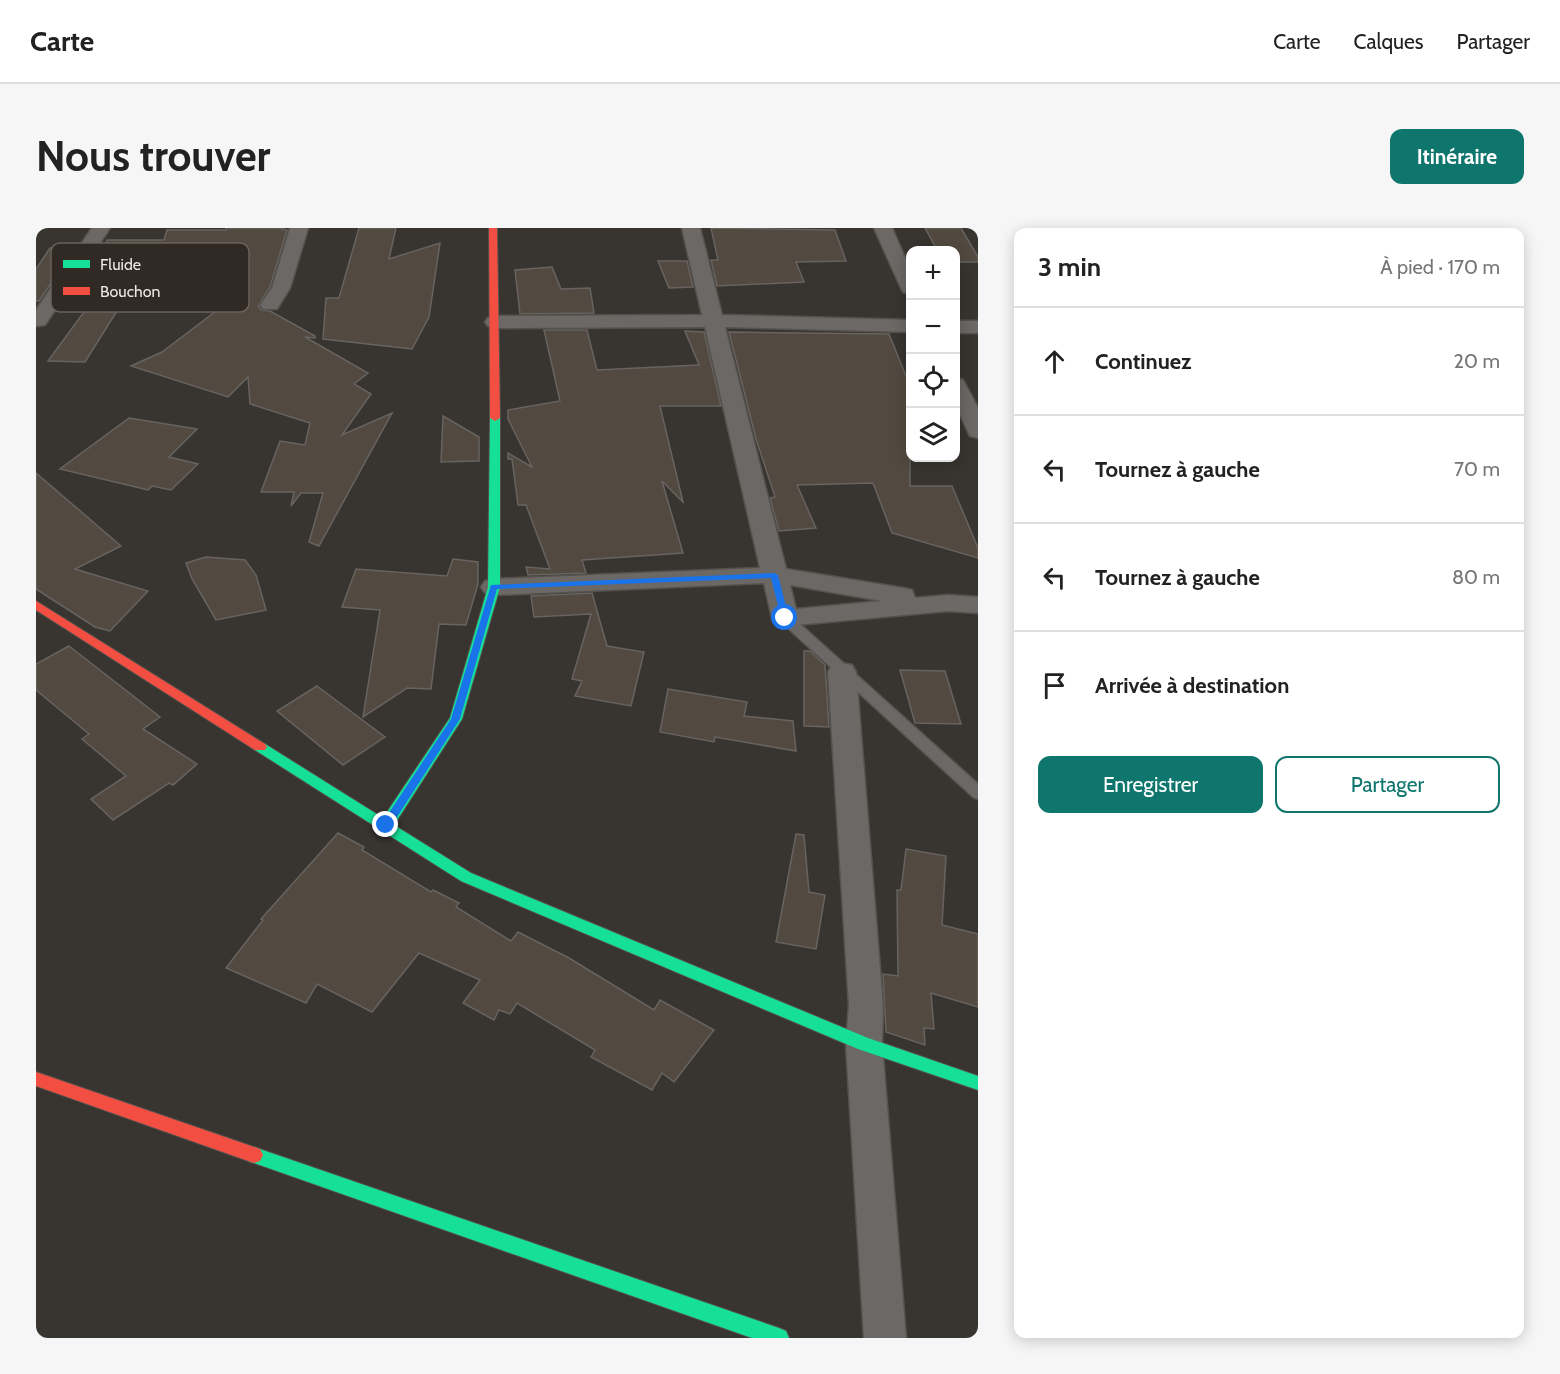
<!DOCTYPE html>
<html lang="fr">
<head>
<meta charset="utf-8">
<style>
	body { margin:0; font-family:Cabin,sans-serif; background:#f6f6f6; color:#222 }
	.controls { position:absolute; right:18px; top:18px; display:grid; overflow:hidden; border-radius:12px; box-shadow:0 3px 15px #0003 }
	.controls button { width:54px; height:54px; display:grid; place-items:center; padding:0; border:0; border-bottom:2px solid #e0e0e0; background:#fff; color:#222; font:30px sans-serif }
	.stop { position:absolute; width:18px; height:18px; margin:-14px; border:4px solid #1a73e8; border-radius:50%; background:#fff }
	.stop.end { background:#1a73e8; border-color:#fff; box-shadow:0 2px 6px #0008 }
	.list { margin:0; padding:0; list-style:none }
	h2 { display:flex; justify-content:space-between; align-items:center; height:78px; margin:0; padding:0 24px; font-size:26px }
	h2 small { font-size:20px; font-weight:400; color:#767676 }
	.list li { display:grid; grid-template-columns:39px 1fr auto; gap:18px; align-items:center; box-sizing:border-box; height:108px; padding:0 24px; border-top:2px solid #e0e0e0 }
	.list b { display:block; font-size:22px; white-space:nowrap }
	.list em { font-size:20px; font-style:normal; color:#767676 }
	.actions { display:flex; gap:12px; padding:18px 24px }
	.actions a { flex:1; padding:14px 0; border:2px solid #0f766e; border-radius:12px; text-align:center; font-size:21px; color:#0f766e }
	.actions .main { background:#0f766e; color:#fff }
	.icon { flex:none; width:33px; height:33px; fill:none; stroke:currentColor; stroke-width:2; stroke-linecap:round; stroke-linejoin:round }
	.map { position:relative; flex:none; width:942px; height:1110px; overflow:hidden; border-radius:12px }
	header { display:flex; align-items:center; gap:36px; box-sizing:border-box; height:84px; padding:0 30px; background:#fff; border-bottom:2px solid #e0e0e0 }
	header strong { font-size:28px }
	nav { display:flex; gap:33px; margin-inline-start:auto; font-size:21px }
	.intro { display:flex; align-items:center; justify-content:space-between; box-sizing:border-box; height:144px; padding:0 36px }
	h1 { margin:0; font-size:42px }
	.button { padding:15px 27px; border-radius:12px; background:#0f766e; color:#fff; font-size:21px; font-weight:700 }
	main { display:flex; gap:36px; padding:0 36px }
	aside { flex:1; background:#fff; border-radius:12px; box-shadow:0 3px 15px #0003 }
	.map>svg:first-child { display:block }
	.building { fill:#524a40; stroke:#676360; stroke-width:1.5 }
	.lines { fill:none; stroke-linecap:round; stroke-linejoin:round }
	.lane-casing { stroke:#55514d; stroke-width:3 }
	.street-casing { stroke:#55514d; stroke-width:3 }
	.fast-casing { stroke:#55514d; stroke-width:2 }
	.jam-casing { stroke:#55514d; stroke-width:2 }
	.lane { fill:#6b6865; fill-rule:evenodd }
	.street { fill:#6b6865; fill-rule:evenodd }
	.fast { fill:#16e098; fill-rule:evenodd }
	.jam { fill:#f24e42; fill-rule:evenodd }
	.route { fill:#1a73e8 }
	.key { fill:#312923; stroke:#69625d; stroke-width:1.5 }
	.key-label { font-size:16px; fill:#ede8e4 }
</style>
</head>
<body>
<header>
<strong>Carte</strong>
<nav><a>Carte</a><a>Calques</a><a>Partager</a></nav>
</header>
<div class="intro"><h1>Nous trouver</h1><a class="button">Itinéraire</a></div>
<main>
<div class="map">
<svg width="942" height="1110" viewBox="0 0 942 1110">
	<rect width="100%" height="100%" fill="#383430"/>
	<g class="building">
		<path d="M190 0H244L251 2 234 59 222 78 225 82 234 83 279 108V110L269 109 332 145 318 156 335 166 306 207 356 185 283 318 273 314 287 265H265L255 278 258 264H225L244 213 269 217 274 195 214 176 212 149 192 169 95 138 126 124 213 58 84 78 49 134 12 133 56 73H28L63 21H69L71 12H128L131 2H190Z"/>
		<path d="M323 0H360L353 31 404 15 393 89 376 121 287 111 290 70H303Z"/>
		<path d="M675 0 799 2 810 33 760 34 768 54 681 58 675 32H682Z"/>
		<path d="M889 0H925L942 29V34H920V22H901Z"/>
		<path d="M14 20H39L3 73H0V41Z"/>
		<path d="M622 33H651L657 59 633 60Z"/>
		<path d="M516 39 525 61 554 60 558 85 484 86 479 42Z"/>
		<path d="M508 102H551L561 142 663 137 649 103 668 104 685 178H624L647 274 626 253 647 325 546 332 550 345 492 347 490 339 514 341 490 277H482L476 231H472V225L496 239 472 191V182L524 173Z"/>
		<path d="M693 104 853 106 874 158V258H916L942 320V330L856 305 837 255 761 257 780 300 743 303 734 270 739 269 720 211Z"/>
		<path d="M407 188 443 209V233L405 234Z"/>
		<path d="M93 190 161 201 133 229 162 236 135 262 116 258 112 262 24 241Z"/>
		<path d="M0 245 85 318 39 341 112 363 74 403 59 399 0 361Z"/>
		<path d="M170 329 209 332 220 347 230 382 180 392 156 351 150 335Z"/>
		<path d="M417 331 442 334V356L430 397 403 396 395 461 371 460 327 489 344 382 306 379 320 341 411 348Z"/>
		<path d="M556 365 571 418 608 424 595 478 539 468 546 453 536 451 555 386 498 389 495 368Z"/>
		<path d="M33 418 124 489 107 501 161 536 137 557 133 555 77 592 55 571 90 548 46 511 53 506 0 462V436Z"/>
		<path d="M768 423H774L789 437 793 499 768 498Z"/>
		<path d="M864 442 909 443 925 496 879 495Z"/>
		<path d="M281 458 349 509 307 537 241 483Z"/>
		<path d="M632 461 711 474 708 488 757 493 760 523 679 509 678 514 624 504Z"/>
		<path d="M302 605 328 619 326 622 395 664 397 662 423 675 420 679 475 713 482 704 533 730 618 782 624 772 678 802 638 854 626 845 616 862 555 829 559 822 481 775 474 786 463 782 458 792 427 775 444 752 383 725 336 784 281 756 270 775 190 740 227 692 225 691Z"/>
		<path d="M760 606 768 607 773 664 789 667 780 721 740 714Z"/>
		<path d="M870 621 910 628 906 697 942 706V779L895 765 898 801 888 800 889 817 850 804 847 746 862 748 861 662H865Z"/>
	</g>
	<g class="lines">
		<g class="lane-casing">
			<path id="lane" d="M749 386 754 387 942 556V571L937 569 744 393 742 390 744 387Z"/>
		</g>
		<g class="street-casing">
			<g id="street">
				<path d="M56 0H74L9 97 0 98V82Z"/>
				<path d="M254 0H272L254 60 241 81H227L224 77 236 60Z"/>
				<path d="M646 0H664L686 87 874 92V104L689 99 750 341 867 360 876 362 879 370 912 367 942 369V385L912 383 749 398 740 396 736 390 728 355 458 367 449 365 445 359 449 353 458 351 724 340 669 99 459 100 452 98 449 94 452 90 459 88 666 87ZM754 357 846 373 760 381Z"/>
				<path d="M838 0H856L874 41V66L867 64 865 60Z"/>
				<rect x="920" y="93" width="22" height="12"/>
				<path d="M920 150 927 152 942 180V210L934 208 920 178Z"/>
				<path d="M806 435 816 437 820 444 847 778 846 816 870 1110H828L810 816 813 778 792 444 796 437Z"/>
			</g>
		</g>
		<g class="fast-casing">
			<g id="fast">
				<path d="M459 187 464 190V359L426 491 358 597 435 645 832 810 942 848V862L822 821 425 653 219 522 217 519 219 516H229L347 590 414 490 452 359 454 190Z"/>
				<path d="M218 919 743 1100 750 1103 753 1110H716L218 935 212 933 209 927 212 921Z"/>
			</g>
		</g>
		<g class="jam-casing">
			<g id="jam">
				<path d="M453 0H461L464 190 459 193 454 190Z"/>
				<path d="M0 373 229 516 231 519 229 522H219L0 382Z"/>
				<path d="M0 844 218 919 224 921 227 927 224 933 218 935 0 858Z"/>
			</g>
		</g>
		<use href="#lane" class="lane"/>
		<use href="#street" class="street"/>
		<use href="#fast" class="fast"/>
		<use href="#jam" class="jam"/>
	</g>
	<path class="route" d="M738 345 742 347 753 390 749 392 745 390 735 350 461 361 424 491 354 600H347V594L415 491 455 357Z"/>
	<rect x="15" y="15" width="198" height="69" rx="9" class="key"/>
	<rect x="27" y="32" width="27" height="8" fill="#16e098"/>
	<rect x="27" y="59" width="27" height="8" fill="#f24e42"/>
	<g class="key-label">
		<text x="64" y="42">Fluide</text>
		<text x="64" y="69">Bouchon</text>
	</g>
</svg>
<div class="controls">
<button>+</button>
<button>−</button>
<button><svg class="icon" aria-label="locate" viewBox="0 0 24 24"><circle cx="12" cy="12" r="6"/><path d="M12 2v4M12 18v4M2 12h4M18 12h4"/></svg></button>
<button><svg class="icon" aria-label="layers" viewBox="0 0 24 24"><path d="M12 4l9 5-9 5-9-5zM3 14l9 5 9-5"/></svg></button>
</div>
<div class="stop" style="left:749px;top:390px"></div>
<div class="stop end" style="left:350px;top:597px"></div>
</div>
<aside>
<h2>3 min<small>À pied · 170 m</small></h2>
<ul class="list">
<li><svg class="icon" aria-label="ahead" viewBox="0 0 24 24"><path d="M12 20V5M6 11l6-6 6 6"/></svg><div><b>Continuez</b></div><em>20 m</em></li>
<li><svg class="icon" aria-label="left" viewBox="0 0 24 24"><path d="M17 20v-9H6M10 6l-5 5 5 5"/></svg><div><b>Tournez à gauche</b></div><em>70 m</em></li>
<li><svg class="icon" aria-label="left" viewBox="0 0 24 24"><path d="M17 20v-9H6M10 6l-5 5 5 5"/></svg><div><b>Tournez à gauche</b></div><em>80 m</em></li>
<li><svg class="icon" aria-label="arrive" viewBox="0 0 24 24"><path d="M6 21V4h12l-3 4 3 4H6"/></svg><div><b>Arrivée à destination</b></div></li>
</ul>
<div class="actions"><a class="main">Enregistrer</a><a>Partager</a></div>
</aside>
</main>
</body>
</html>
